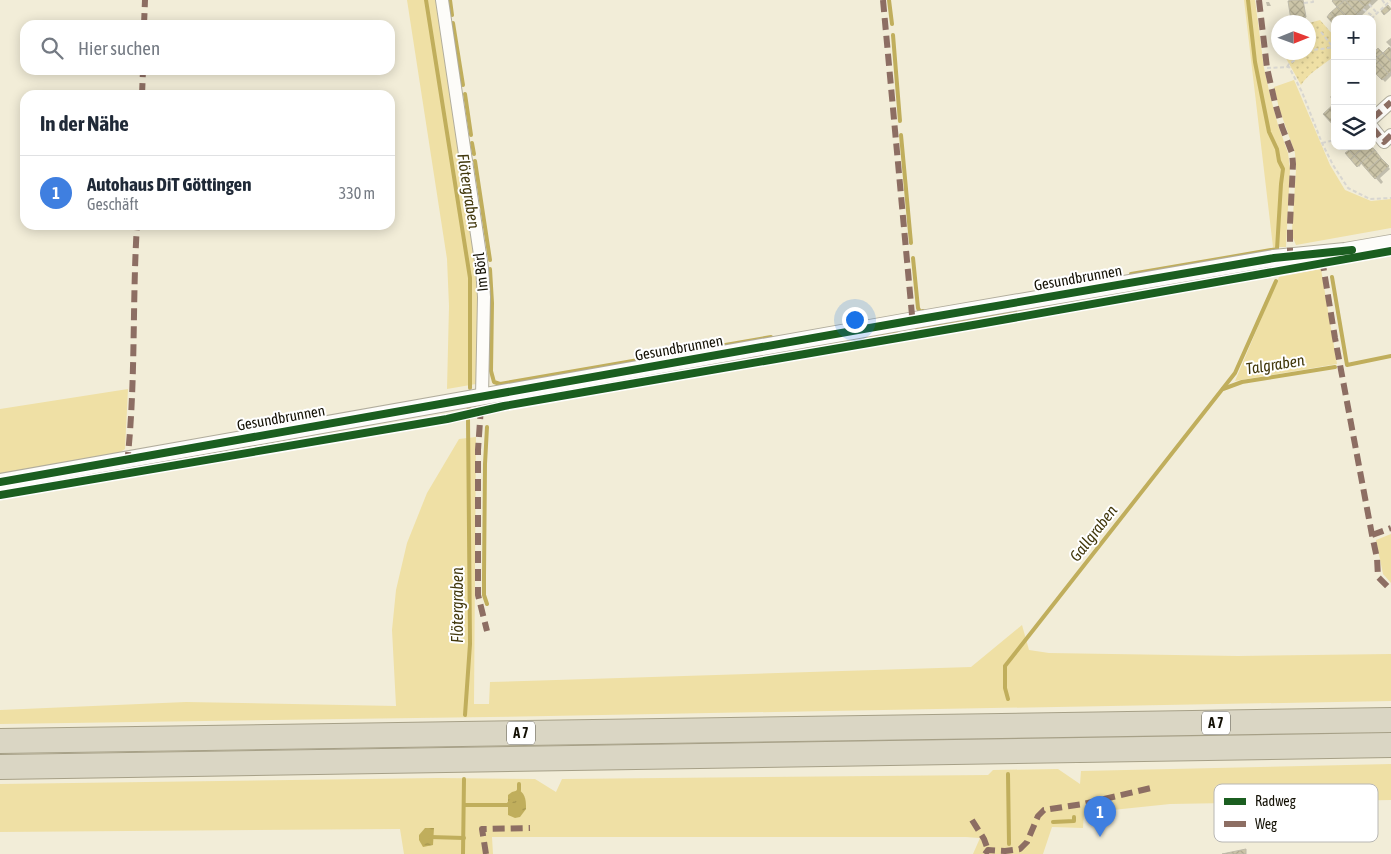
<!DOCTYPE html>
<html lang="de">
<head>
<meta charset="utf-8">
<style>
	body { margin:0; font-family:"Asap Condensed",sans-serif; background:#f2f2f3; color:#1f2937 }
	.controls { position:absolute; right:15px; top:15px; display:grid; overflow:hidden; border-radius:10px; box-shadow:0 2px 12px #0003 }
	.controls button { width:45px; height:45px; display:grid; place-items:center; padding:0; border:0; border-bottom:1px solid #e0e1e3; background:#fff; color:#1f2937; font:25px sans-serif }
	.compass { position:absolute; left:1271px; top:15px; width:45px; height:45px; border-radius:50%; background:#fff; box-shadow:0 2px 12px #0003; rotate:89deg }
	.you { position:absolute; left:854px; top:319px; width:18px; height:18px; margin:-12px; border:4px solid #fff; border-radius:50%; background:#1a73e8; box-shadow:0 0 0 8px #1a73e833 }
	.badge { display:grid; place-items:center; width:32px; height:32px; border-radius:50%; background:#615d4e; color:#fff; font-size:16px; font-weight:700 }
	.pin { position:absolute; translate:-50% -41px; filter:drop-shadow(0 1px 2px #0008) }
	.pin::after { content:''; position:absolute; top:26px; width:18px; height:15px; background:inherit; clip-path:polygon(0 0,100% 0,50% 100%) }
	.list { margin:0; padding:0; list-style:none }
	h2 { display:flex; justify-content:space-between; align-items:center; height:65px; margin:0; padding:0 20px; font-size:21px }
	h2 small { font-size:16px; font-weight:400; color:#747a83 }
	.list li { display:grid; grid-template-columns:32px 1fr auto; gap:15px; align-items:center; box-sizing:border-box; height:75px; padding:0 20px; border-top:1px solid #e0e1e3 }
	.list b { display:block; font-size:19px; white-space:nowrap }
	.list p { margin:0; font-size:16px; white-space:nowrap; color:#747a83 }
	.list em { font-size:16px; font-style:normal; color:#747a83 }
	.icon { flex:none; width:28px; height:28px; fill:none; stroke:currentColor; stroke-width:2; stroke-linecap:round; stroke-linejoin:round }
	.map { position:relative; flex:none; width:1391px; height:854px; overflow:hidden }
	.search { position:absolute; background:#fff; box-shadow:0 2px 12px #0003; left:20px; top:20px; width:375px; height:55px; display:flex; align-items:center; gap:12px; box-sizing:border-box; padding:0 18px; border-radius:15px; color:#747a83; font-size:19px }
	.panel { position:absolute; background:#fff; box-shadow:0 2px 12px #0003; left:20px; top:90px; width:375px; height:140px; border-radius:15px }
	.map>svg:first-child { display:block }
	.grass { fill:#efe0a5 }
	.park { fill:url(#park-dots) }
	.water { fill:url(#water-ripples) }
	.shadow { fill:#0003 }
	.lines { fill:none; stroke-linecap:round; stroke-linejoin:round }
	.stream { stroke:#c0ae5c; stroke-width:4 }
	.building { fill:url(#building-cross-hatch); stroke:#bebaaa }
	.minor-casing { stroke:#b1ad9d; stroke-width:14 }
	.tertiary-casing { stroke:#b1ad9d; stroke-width:18 }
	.motorway-casing { stroke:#a6a087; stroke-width:26 }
	.path { stroke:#d8d6d0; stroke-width:2; stroke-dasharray:4 2.5; stroke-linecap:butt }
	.minor { stroke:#fdfcf9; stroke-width:12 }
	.tertiary { stroke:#fdfcf9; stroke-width:16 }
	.motorway { stroke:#dad6c4; stroke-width:24 }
	.quiet { stroke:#8d6e63; stroke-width:6; stroke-dasharray:12 6; stroke-linecap:butt }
	.cycleway-casing { stroke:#fff; stroke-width:11 }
	.cycleway { stroke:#1b5e20; stroke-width:8 }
	.labels { text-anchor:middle; stroke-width:4; stroke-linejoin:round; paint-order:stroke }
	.shield { fill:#fff; stroke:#5a584f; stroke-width:1 }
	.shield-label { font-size:14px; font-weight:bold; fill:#131004 }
	.street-label { font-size:15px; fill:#131004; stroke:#fff }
	.water-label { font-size:16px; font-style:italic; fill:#42380c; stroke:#fff }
	.key { fill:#fff; stroke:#b8b7b4; stroke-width:1 }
	.key-label { font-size:14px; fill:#131004 }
</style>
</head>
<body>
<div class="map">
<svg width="1391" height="854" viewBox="0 0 1391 854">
	<defs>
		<pattern id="park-dots" width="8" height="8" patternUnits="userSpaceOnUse" patternTransform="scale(1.25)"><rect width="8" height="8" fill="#efe0a5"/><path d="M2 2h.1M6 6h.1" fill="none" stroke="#ccbf8c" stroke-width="1.8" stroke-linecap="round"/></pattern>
		<pattern id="water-ripples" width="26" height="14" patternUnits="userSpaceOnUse" patternTransform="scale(1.25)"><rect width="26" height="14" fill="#c0ae5c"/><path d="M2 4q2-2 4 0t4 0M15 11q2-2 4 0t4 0" fill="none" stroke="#a4954e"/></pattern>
		<pattern id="building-cross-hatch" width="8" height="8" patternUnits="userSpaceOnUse" patternTransform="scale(1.25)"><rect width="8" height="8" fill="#ccc5a8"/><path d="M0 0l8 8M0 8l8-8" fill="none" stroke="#aea88f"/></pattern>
	</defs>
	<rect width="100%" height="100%" fill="#f2edd8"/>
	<g class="grass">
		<path d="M407 0H437L479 279 476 384 447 389 449 306 447 259Z"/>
		<path d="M1244 0H1255L1264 68 1270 95 1278 125 1288 153 1290 169 1286 247H1273Z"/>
		<path d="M1294 80 1330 165 1345 190 1371 201 1391 199V228L1296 245 1293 238 1292 230 1296 170 1295 153 1279 108 1274 87Z"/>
		<path d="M1321 269 1337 364 1235 381 1279 277Z"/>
		<path d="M128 389 125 449 113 457 0 474V409Z"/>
		<path d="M476 437 474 704H489L490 682 971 667 1022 625 1029 650 1049 653 1238 656 1391 654V701L489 717 0 724V710L186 702 396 706 392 630 396 590 407 543 427 493 459 439Z"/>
		<path d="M1391 534V583L1383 574 1376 540Z"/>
		<path d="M1391 764V800L1170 804 1084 813 1083 828 1052 827 1043 854H973L980 838 966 837H492L493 854H404L400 829 0 832V784L438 778 535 779 556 792 562 779 988 775 993 770 1058 769 1080 784 1081 771Z"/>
	</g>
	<path class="park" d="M1320 20 1335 37V55C1323 66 1309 72 1301 85L1283 53 1308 52 1309 23Z"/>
	<g class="water">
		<path d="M519 790C526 794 526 802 526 809L520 817 515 818 508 815V795L512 792Z"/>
		<path d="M425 828H434L433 845 423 847 419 840V835Z"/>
	</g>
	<g class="shadow">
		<path d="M1293 0H1303L1306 18 1292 19Z"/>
		<path d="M1335 0H1378L1358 19H1337L1328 17 1339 7Z"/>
		<path d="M1266 2H1269L1271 6H1267Z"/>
		<path d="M1391 38V76L1385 82 1372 68 1383 54 1391 47 1386 42Z"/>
		<path d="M1332 95 1335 98V102L1330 97Z"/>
		<path d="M1347 146H1370L1390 169 1380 178 1383 182 1381 184 1362 163 1359 167 1347 154 1350 150Z"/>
	</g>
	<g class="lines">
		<g class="stream">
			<path d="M426 0 470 278V388"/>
			<path d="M450 0 452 15"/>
			<path d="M889 0 892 24"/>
			<path d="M453 23 463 85"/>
			<path d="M893 35 900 121"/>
			<path d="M465 94 471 135"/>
			<path d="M901 135 911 243"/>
			<path d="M472 143 474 154"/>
			<path d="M475 161 490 260"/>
			<path d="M913 258 918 308 920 312 923 311"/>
			<path d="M490 269 492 303 491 371 494 382 500 384 771 337"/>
			<path d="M1131 274 1277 249 1281 184 1283 169 1279 161 1277 149 1269 132 1255 62 1248 0"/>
			<path d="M1332 277 1347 365 1391 356"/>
			<path d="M917 329 1260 270"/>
			<path d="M1223 389 1242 382 1335 367"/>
			<path d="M492 404 896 333"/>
			<path d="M487 427 485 464 484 577V595L487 604"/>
			<path d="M1008 699 1005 688V666L1235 373 1276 281"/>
			<path d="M465 715 470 644 468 418 469 405"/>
			<path d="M1008 774 1009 844"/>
			<path d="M517 794 519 790V784"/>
			<path d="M464 805H508L511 801"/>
			<path d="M1053 822 1074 821V817"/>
			<path d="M430 837 464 838"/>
			<path d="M463 854 464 779"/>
		</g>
	</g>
	<g class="building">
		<path d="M1292 0H1303L1306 17 1291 20 1288 1Z"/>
		<path d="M1333 0H1345L1337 7 1332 1Z"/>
		<path d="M1345 0 1358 14 1353 19H1349L1337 7Z"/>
		<path d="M1345 0H1358L1365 7 1358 14Z"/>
		<path d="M1358 0H1372V1L1365 7Z"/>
		<path d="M1388 5 1391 9 1384 15 1381 11Z"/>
		<path d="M1337 7 1349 19H1335L1330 13Z"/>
		<path d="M1330 13 1335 19V26L1327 17Z"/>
		<path d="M1389 47 1391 49V62L1383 53Z"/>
		<path d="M1378 48 1383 53 1375 59 1372 56V54Z"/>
		<path d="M1383 53 1391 62V72L1389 74 1375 59Z"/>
		<path d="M1375 59 1389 74 1382 80 1372 70V62Z"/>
		<path d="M1335 103V127L1323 114Z"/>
		<path d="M1350 146H1365L1354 156 1347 149Z"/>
		<path d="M1365 146H1371L1375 150 1361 163 1354 156Z"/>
		<path d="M1349 150 1354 156 1351 160 1345 153Z"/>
		<path d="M1375 150 1381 158 1367 170 1361 163Z"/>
		<path d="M1354 156 1361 163 1357 167 1351 160Z"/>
		<path d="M1381 158 1389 166 1375 179 1367 170Z"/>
		<path d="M1246 849V854H1222Z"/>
	</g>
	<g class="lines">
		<g class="minor-casing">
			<g id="minor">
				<path d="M442 0 482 268 484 297 482 396"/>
				<path d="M1372 119 1391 102"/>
				<path d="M1372 127 1384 142 1391 135"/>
			</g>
		</g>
		<g class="tertiary-casing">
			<path id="tertiary" d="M0 482 909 321 1274 258 1345 251 1391 243"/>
		</g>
		<g class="motorway-casing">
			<g id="motorway">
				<path d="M0 741 1391 720"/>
				<path d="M0 767 1391 745"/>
			</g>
		</g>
		<g class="path">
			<path d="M1382 0 1386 5"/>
			<path d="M1304 3 1313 2V0"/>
			<path d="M1369 4 1377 13"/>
			<path d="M1363 9 1374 17"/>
			<path d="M1354 18 1355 19"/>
			<path d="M1371 19 1391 0"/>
			<path d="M1321 32 1332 46"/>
			<path d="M1308 52 1313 50 1335 47"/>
			<path d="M1287 67 1289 64 1307 52"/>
			<path d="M1267 68 1289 67 1302 92 1322 143 1333 165 1348 188 1370 199 1391 198"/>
			<path d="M1322 143 1335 140"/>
		</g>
		<use href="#minor" class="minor"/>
		<use href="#tertiary" class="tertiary"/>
		<use href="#motorway" class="motorway"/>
		<g class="quiet">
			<path d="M883 0 912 315 908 323"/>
			<path d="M1259 0 1267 68 1275 103 1282 127 1292 153 1293 164 1290 224V256"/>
			<path d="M144 25 145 0"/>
			<path d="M142 95 143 70"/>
			<path d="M1372 119 1391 102"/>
			<path d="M1372 127 1384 142 1391 135"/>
			<path d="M1322 259 1335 338 1372 535 1377 558 1378 577 1391 590"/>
			<path d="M481 407 478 450V595L487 631"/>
			<path d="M127 464C136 384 132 304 137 225"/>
			<path d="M1372 535 1391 528"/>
			<path d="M972 820 984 839 988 850"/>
			<path d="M486 854 482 829 530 828"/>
			<path d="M985 854 988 850 1005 851 1020 849 1027 842 1038 816 1044 810 1083 804 1151 788"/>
		</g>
		<g class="cycleway-casing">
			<g id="cycleway">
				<path d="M0 482 909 321 1274 258 1352 250"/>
				<path d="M0 495 447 419 504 406 613 387 979 324 1391 251"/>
			</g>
		</g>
		<use href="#cycleway" class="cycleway"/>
	</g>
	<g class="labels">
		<g class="shield">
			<rect x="1202" y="711.5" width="28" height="23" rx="4"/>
			<rect x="507" y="721.5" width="28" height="23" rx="4"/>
		</g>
		<g class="shield-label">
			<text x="1216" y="728">A 7</text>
			<text x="521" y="738">A 7</text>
		</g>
		<g class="street-label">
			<text transform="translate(481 272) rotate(-96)" y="5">Im Börl</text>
			<text transform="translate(1078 278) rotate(-10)" y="5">Gesundbrunnen</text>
			<text transform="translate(679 348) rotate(-10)" y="5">Gesundbrunnen</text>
			<text transform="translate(281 418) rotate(-10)" y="5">Gesundbrunnen</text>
		</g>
		<g class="water-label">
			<text transform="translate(469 191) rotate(81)" y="6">Flötergraben</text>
			<text transform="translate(1275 364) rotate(-9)" y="6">Talgraben</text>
			<text transform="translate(1093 533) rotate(-52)" y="6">Gallgraben</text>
			<text transform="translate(457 605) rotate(-90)" y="6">Flötergraben</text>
		</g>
	</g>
	<rect x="1214" y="784" width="164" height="58" rx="8" class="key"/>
	<rect x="1224" y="798" width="22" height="7" fill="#1b5e20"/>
	<rect x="1224" y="821" width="22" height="6" fill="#8d6e63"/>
	<g class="key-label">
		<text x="1255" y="806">Radweg</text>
		<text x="1255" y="829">Weg</text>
	</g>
</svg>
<div class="controls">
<button>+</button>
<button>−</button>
<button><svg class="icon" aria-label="layers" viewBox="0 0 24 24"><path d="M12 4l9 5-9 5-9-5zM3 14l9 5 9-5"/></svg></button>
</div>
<svg class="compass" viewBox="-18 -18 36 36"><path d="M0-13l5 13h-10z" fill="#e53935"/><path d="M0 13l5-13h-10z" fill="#747a83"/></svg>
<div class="you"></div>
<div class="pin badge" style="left:1100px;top:837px;background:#3f7fe0">1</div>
<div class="search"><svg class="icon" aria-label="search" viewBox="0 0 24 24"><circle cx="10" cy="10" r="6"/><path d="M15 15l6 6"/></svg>Hier suchen</div>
<section class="panel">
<h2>In der Nähe<small></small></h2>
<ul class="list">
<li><span class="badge" style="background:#3f7fe0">1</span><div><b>Autohaus DiT Göttingen</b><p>Geschäft</p></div><em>330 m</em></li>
</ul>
</section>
</div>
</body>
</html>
